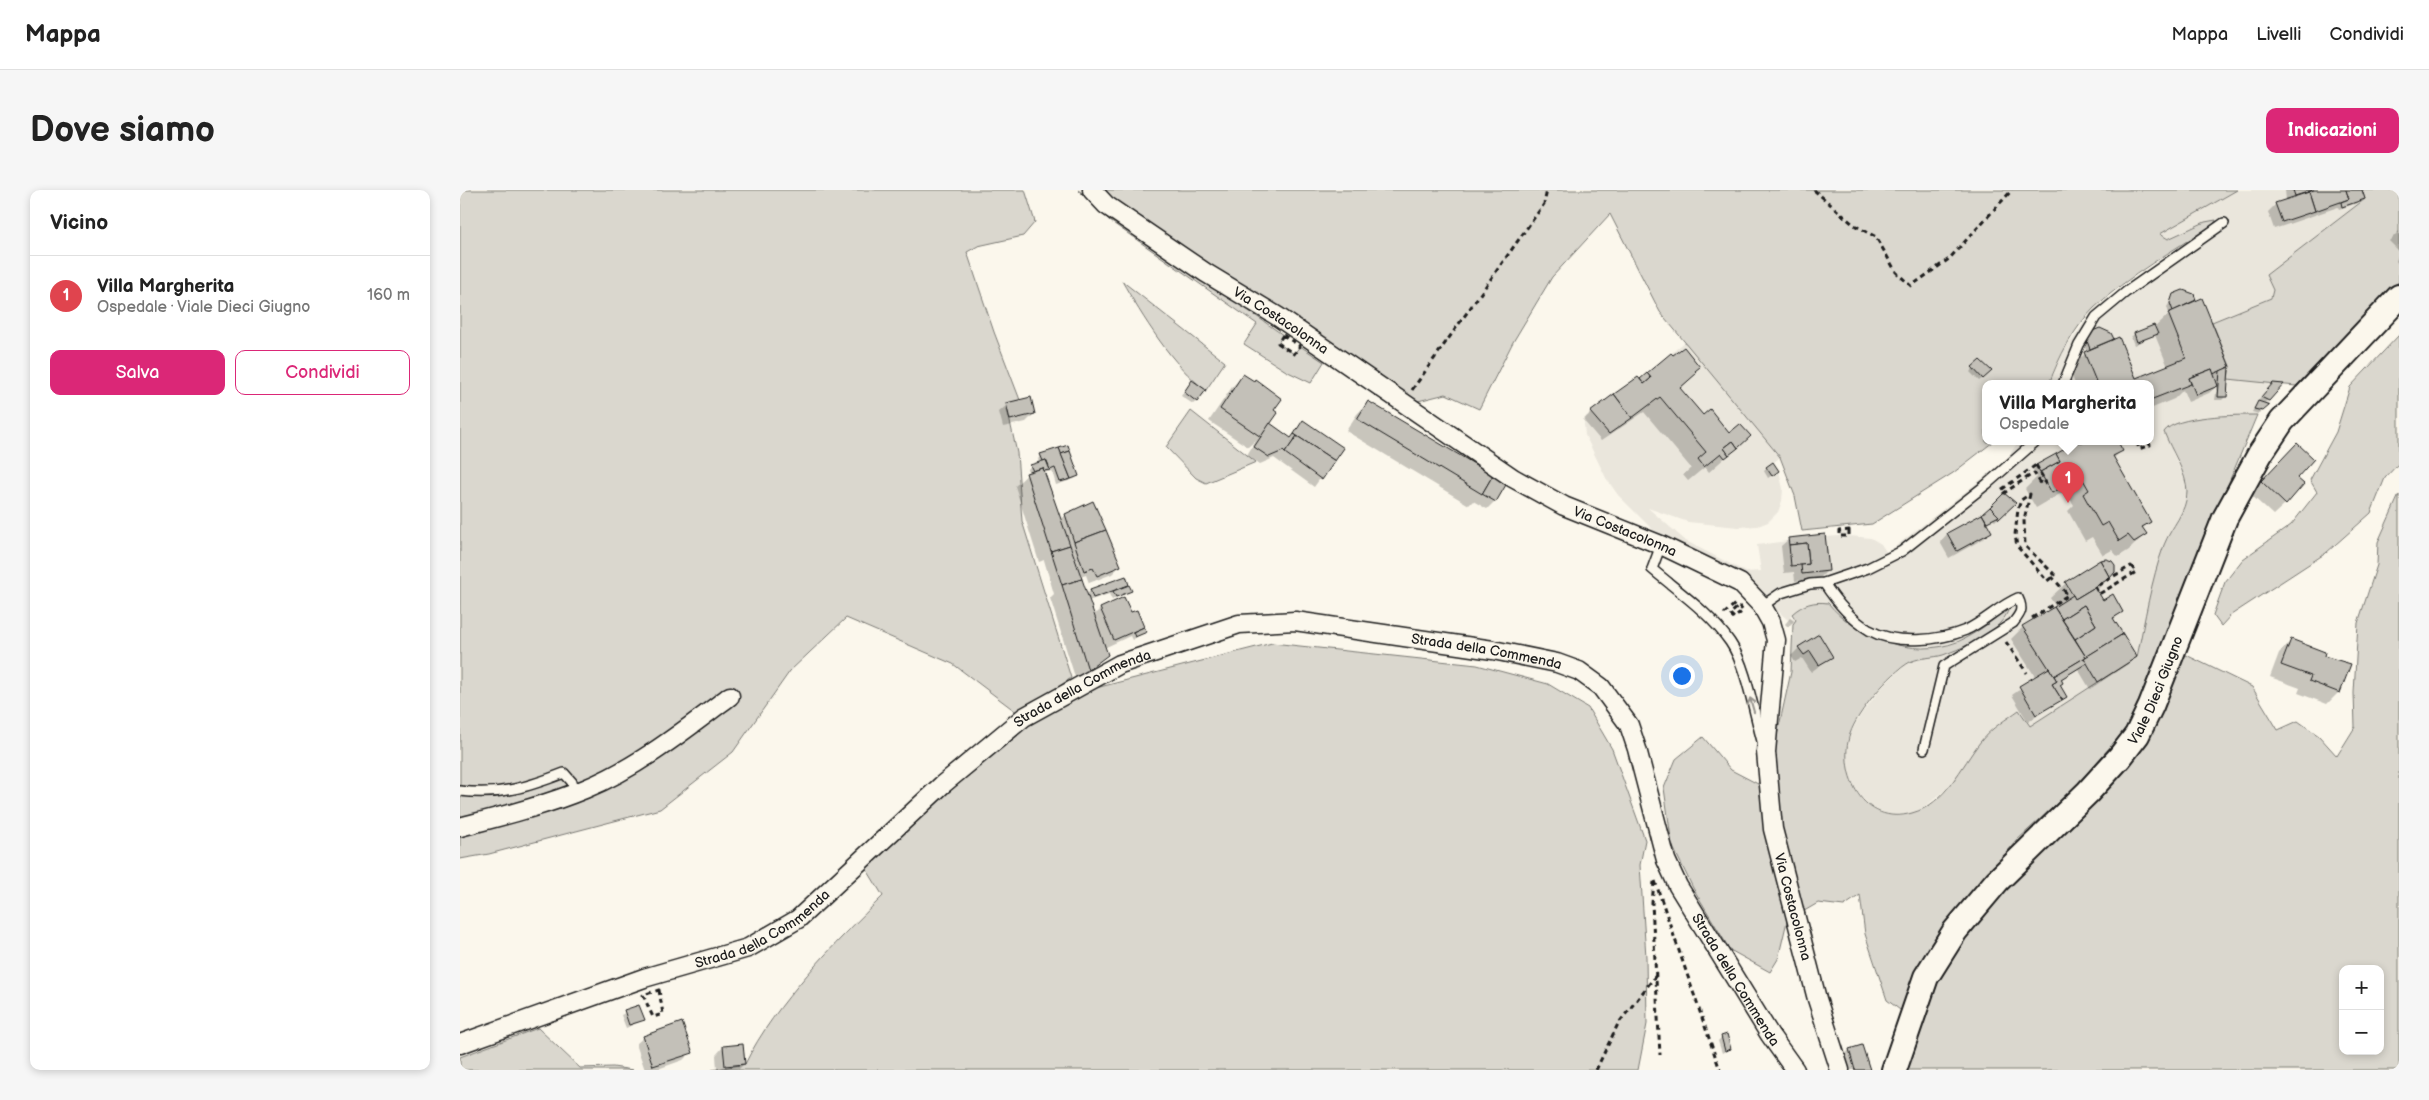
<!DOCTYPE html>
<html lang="it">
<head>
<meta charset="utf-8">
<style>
	body { margin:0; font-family:"Balsamiq Sans",sans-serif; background:#f6f6f6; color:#222 }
	.controls { position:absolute; right:15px; bottom:15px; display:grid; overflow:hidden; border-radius:10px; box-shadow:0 2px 8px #0003 }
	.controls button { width:45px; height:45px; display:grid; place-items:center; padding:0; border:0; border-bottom:1px solid #e0e0e0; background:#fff; color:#222; font:25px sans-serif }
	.you { position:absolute; left:1221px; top:485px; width:18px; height:18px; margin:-12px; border:4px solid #fff; border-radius:50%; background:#1a73e8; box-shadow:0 0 0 8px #1a73e833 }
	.badge { display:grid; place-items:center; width:32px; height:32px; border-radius:50%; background:#db2777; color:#fff; font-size:16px; font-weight:700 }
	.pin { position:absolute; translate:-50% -41px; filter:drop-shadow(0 1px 2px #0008) }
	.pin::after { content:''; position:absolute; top:26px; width:18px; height:15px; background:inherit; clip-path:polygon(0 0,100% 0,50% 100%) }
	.popup { position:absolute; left:1522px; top:190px; width:172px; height:65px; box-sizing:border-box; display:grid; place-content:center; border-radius:10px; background:#fff; filter:drop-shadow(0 1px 4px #0005); font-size:16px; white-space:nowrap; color:#767676 }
	.popup b { font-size:19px; color:#222 }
	.popup::after { content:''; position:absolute; left:50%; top:100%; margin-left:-10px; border:10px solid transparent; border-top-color:#fff }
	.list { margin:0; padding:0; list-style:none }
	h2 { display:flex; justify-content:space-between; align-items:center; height:65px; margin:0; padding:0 20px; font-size:21px }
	h2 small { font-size:16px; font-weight:400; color:#767676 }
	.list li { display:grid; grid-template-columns:32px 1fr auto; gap:15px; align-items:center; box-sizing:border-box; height:80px; padding:0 20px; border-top:1px solid #e0e0e0 }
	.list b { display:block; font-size:19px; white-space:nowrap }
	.list p { margin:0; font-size:16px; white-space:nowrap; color:#767676 }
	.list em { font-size:16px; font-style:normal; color:#767676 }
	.actions { display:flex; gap:10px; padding:15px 20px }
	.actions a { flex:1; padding:11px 0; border:1px solid #db2777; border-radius:10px; text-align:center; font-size:18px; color:#db2777 }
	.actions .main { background:#db2777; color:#fff }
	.map { position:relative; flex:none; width:1939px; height:880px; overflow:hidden; border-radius:10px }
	header { display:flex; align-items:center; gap:30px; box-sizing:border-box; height:70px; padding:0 25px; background:#fff; border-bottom:1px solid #e0e0e0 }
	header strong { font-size:24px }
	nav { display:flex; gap:28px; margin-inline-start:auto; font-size:18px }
	.intro { display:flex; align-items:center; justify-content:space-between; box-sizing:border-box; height:120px; padding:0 30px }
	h1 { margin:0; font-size:35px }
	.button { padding:12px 22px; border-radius:10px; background:#db2777; color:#fff; font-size:18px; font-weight:700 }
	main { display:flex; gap:30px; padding:0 30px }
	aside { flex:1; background:#fff; border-radius:10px; box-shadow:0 2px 8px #0003 }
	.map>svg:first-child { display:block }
	.built { fill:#eae6dc }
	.green { fill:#dad7ce; stroke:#7b7a75; fill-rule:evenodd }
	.shadow { fill:#0003; fill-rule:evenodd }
	.building { fill:#c3c0b8; stroke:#1c1c1c }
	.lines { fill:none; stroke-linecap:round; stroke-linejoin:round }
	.lane-casing { stroke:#1c1c1c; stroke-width:12 }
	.street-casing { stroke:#1c1c1c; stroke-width:21 }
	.secondary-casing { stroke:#1c1c1c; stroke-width:28 }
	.path { stroke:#1c1c1c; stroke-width:3; stroke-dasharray:5 4; stroke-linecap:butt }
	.lane { stroke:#fbf7ec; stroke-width:9 }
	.street { stroke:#fbf7ec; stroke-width:18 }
	.secondary { stroke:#fbf7ec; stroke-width:24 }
	.oneway { stroke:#97948e }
	.labels { text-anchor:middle; stroke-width:4; stroke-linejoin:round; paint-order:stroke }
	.street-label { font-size:14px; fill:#1c1c1c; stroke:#fbf7ec }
</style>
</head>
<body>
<header>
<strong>Mappa</strong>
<nav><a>Mappa</a><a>Livelli</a><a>Condividi</a></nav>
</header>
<div class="intro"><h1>Dove siamo</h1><a class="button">Indicazioni</a></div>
<main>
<aside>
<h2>Vicino<small></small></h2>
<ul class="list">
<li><span class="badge" style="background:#e0444e">1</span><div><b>Villa Margherita</b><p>Ospedale · Viale Dieci Giugno</p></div><em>160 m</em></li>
</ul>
<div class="actions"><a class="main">Salva</a><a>Condividi</a></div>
</aside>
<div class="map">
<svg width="1939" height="880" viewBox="0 0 1939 880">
	<rect width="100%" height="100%" fill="#fbf7ec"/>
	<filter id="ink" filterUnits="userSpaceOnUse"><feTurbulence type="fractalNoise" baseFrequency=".02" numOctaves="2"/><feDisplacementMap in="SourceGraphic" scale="10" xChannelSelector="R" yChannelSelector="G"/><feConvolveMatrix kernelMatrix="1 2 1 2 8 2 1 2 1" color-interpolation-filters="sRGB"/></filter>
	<g filter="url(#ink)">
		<path class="built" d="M1777 0H1902L1905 9 1807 85 1813 100 1811 108 1752 132 1813 193 1824 194 1809 211 1810 215 1803 221H1801L1797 225 1750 226 1741 229 1712 261 1724 287 1727 302 1724 318 1705 353 1701 366 1690 404 1677 467 1570 537 1559 520 1523 549 1496 588 1483 602 1462 619 1454 623 1435 625 1426 624 1409 616 1393 596 1387 574V563L1391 542 1402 523 1424 495 1444 476 1453 471 1482 465 1503 456 1549 419 1509 446 1491 454 1475 457 1443 455 1413 446 1391 436 1368 413 1332 424 1330 426 1336 431 1333 434 1298 405 1195 342 1158 305 1146 288 1125 245 1124 234 1126 227 1131 221 1178 187 1180 189 1226 151 1320 267 1313 273 1319 281 1323 299 1322 311 1318 322 1308 332 1298 336 1278 337 1228 332 1188 318 1226 351 1286 382 1301 381 1297 355 1328 351V348L1365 344 1366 347 1379 346V341L1389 340V346L1411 348 1421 354 1427 363 1546 270 1558 252H1690V194H1589L1605 159 1635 118 1718 57 1745 32 1708 49 1699 44Z"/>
		<g class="green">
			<path d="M0 0H565L575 32 563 46 518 56 507 62 534 142 560 210 546 214 557 263 562 331 611 488 559 524 493 474 386 428 330 481 273 562 200 619 29 664 0 669Z"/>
			<path d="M618 0 823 145 818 153 834 164 840 156 864 172 851 193 826 181 784 154 797 134 650 31Z"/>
			<path d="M632 0H1777L1700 44 1708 49 1745 32 1756 30 1754 34C1715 59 1668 86 1634 118 1613 139 1599 167 1589 194H1526V252H1533L1493 283 1412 334 1342 341 1335 306 1320 267 1200 122 1150 24 1092 87 1053 152 1019 219 986 204 958 211 944 204Z"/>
			<path d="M1902 0H1939V91L1836 196 1768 189 1770 176 1752 132 1811 108 1813 100 1806 85 1905 9Z"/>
			<path d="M662 91 765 172 746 200C713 177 682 126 662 91Z"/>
			<path d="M1939 145V273L1925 288 1911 323 1866 363 1771 425 1761 436 1753 425 1765 392 1783 369 1831 335 1857 302 1850 290 1876 242 1890 197Z"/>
			<path d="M731 221 796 272 746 293 736 288 706 257Z"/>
			<path d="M1797 225 1723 402 1701 465 1664 541 1614 598 1556 651 1488 733 1444 823 1427 810 1405 744 1400 705 1384 716 1358 713 1327 731 1318 769 1310 782 1270 760 1233 698 1212 655 1204 598 1216 569 1243 547 1271 580 1298 594 1314 559 1331 482 1333 434 1336 430 1332 424C1343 414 1354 411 1368 413 1397 448 1453 469 1497 452 1516 444 1533 430 1549 418 1542 442 1505 457 1483 465 1473 468 1461 467 1450 472 1430 483 1397 522 1390 544 1377 584 1404 637 1452 623 1486 614 1501 576 1521 551 1531 538 1547 529 1559 520L1570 536 1677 467C1685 429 1691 391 1704 355 1711 337 1727 322 1727 302 1727 283 1711 260 1704 242 1715 225 1778 225 1797 225Z"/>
			<path d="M1939 305V880H1444L1481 776 1526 716 1666 580 1686 552 1722 463 1792 497 1818 540 1838 531 1859 546 1877 566 1895 537 1894 503 1898 433 1917 375 1918 352ZM1883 779H1920V861H1883Z"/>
			<path d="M812 453 1017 475 1088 494 1128 518 1152 559 1185 650 1180 675 1186 767 1187 834 1178 880H252L285 874C315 813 375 753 423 706L401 670 564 527 632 499Z"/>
			<path d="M78 838 120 878 153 877 173 880H0V867Z"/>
		</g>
		<g class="shadow">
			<path d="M1825 0H1901L1904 9 1900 12 1879 19 1878 17 1814 39 1808 22 1816 14 1826 10Z"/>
			<path d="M1939 41V61L1929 51Z"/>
			<path d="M1939 63V75L1936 71Z"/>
			<path d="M1714 105 1735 110 1731 114 1769 176 1766 206 1762 210H1755L1757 196 1749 203 1728 212 1723 200 1714 209 1690 219V194H1615L1609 178 1627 162 1624 155 1627 147 1650 144 1675 190 1708 177 1695 145 1674 155 1671 147 1674 144 1694 138 1709 124 1707 117Z"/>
			<path d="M1520 171 1527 185 1519 191 1510 182Z"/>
			<path d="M1234 181 1236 183 1220 199 1243 227 1269 244 1289 246 1249 282 1245 277 1228 291 1223 285 1231 278 1184 222 1141 251 1123 230 1131 223 1188 184Z"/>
			<path d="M783 186 813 221 808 234 831 249 843 232 882 258 854 297 814 268 800 274 787 265 796 250 788 257 749 231 772 197Z"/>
			<path d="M1814 194 1822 195 1804 214 1808 215 1799 224 1792 222 1798 211Z"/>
			<path d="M728 196 737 211 733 214 721 206Z"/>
			<path d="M909 212 1045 294 1035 311 1027 319 1013 311 1009 315 886 241 897 224Z"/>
			<path d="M547 215 574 224 566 232 543 237 539 222Z"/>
			<path d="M1619 252H1629L1630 255 1635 252H1656L1661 261 1653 269 1689 332 1682 339 1685 344 1669 360 1658 367 1652 360 1643 365 1632 347 1625 351 1608 321 1614 315 1605 301 1576 318 1565 299 1577 287 1573 280 1577 276Z"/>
			<path d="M581 265 618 286 614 289 596 295 592 281 583 283 600 330 606 325 660 376 652 384 629 393 626 385 620 387 626 405 631 400 665 388 670 400 652 410 649 404 628 411 633 426 640 419 664 409 670 424 676 421 685 442 672 450 670 446 644 458 646 465 616 490 590 408 594 404 584 370 579 372 555 296 569 283 567 280 571 276 579 273 578 269Z"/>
			<path d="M1825 266 1835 288 1825 314 1813 325 1790 304Z"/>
			<path d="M1307 278 1314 284 1308 288 1304 281Z"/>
			<path d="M1544 305 1554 314 1535 331 1531 329 1526 333 1531 341 1523 349 1489 368 1480 352 1487 344 1522 325Z"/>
			<path d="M1329 349 1368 380 1360 388 1335 391 1334 382 1324 383 1321 356Z"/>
			<path d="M1651 386 1636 401 1643 412 1662 421 1653 430 1675 467 1668 474 1630 499 1618 479 1600 490 1596 513 1568 532 1552 505 1576 488 1551 449 1563 437 1596 417 1590 408 1606 393ZM1606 395H1609L1618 410 1615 411Z"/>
			<path d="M1330 428 1334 431 1328 437 1325 434Z"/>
			<path d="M1831 451 1862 467 1879 502 1867 514 1838 503 1840 498 1810 487 1819 463Z"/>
			<path d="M1339 458 1371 467 1351 482 1342 468 1335 472 1331 466Z"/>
			<path d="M178 817 183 830 166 838 161 825Z"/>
			<path d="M184 847 231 862 223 870 195 880H185L176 854Z"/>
			<path d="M1262 847 1270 858 1262 863 1258 851Z"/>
			<path d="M263 857 284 874 278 880H257L256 865Z"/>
			<path d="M1389 860 1409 880H1385L1382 868Z"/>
		</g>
		<g class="building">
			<path d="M1833 0H1854L1835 6Z"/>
			<path d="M1854 0H1886L1889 9 1855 21 1849 2Z"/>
			<path d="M1886 0H1902L1905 9 1882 17 1881 12 1889 9Z"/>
			<path d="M1849 2 1855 21 1822 32 1815 13Z"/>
			<path d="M1723 100 1734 104 1736 110 1713 121 1710 113 1713 104Z"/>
			<path d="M1742 108 1770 177 1753 184 1752 179 1729 188 1731 194 1690 210V194H1637L1624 162 1659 147 1676 188 1726 168 1708 123Z"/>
			<path d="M1694 135 1698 144 1677 152 1674 143Z"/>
			<path d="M1640 138 1651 143 1654 149 1630 159 1627 151 1630 142Z"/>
			<path d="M1224 157 1240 177 1235 181 1237 183 1220 198 1243 225 1250 219 1269 243 1280 234 1291 246 1278 258 1273 251 1264 258 1269 265 1265 268 1261 263 1244 277 1238 269 1246 262 1200 207 1172 228 1154 204 1178 187 1184 194 1191 188 1187 183 1211 163 1213 165Z"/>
			<path d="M1520 170 1532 181 1523 189 1512 177Z"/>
			<path d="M1769 177 1767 207H1758L1760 181Z"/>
			<path d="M1752 179 1758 196 1736 205 1729 188Z"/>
			<path d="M1187 183 1191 188 1184 194 1180 189Z"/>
			<path d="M783 184 794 191 795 189 822 209 814 220 818 223 801 247 760 219Z"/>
			<path d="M732 190 746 200 737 212 724 202Z"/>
			<path d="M1813 193 1824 194 1809 211 1801 207Z"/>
			<path d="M1154 204 1172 228 1149 244 1130 222Z"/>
			<path d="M571 207 575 224 550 230 546 213Z"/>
			<path d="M908 211 1033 285 1022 304 897 229Z"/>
			<path d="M1798 211 1810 215 1803 221 1794 219Z"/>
			<path d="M843 230 884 258 875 271 834 244Z"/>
			<path d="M810 233 831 248 834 244 837 246 825 263 823 261 809 267 794 257Z"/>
			<path d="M837 246 875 271 862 290 825 263Z"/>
			<path d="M1273 251 1278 258 1269 265 1264 258Z"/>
			<path d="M1617 252H1658L1663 261 1653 266 1691 332 1682 337 1687 344 1674 352 1668 345 1659 351 1648 332 1641 336 1623 304 1629 300 1621 286 1592 303 1580 282 1600 271 1596 264Z"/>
			<path d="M1837 253 1854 269 1837 288 1844 294 1826 315 1801 291Z"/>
			<path d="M608 255 610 261 601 264 599 258Z"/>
			<path d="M599 258 611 289 600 292 595 278 590 280 586 270 583 271 580 264Z"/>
			<path d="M610 261 619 286 611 289 601 264Z"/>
			<path d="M1596 264 1600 271 1580 282 1576 275Z"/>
			<path d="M586 270 590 280 584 281 583 278 573 281 570 275Z"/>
			<path d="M1313 272 1319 281 1312 286 1306 277Z"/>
			<path d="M583 278 610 355 591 361 566 283Z"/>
			<path d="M1033 285 1047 293 1036 312 1022 304Z"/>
			<path d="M1544 303 1556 313 1539 329 1530 317Z"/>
			<path d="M633 311 646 340 614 352 605 324Z"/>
			<path d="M1530 317 1539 326 1527 332 1522 324Z"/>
			<path d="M1522 324 1532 342 1497 361 1487 343Z"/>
			<path d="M646 340 661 376 637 386 633 378 624 381 614 352Z"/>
			<path d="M1365 344 1369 381 1342 384 1341 375 1349 374 1347 353 1329 355 1328 348Z"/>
			<path d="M1347 353 1349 374 1331 376 1329 355Z"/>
			<path d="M610 355 622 389 602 395 591 361Z"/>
			<path d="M1646 369 1652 371 1655 375V382L1650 388 1640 370Z"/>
			<path d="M1640 370 1650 388 1615 409 1605 392Z"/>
			<path d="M666 386 669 395 633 408 630 399Z"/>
			<path d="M622 389 648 465 628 480 602 395Z"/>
			<path d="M669 395 672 401 656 407 653 401Z"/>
			<path d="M1635 397 1643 410 1653 404 1663 422 1653 428 1663 444 1626 467 1615 449 1636 435 1624 415 1602 429 1594 417 1613 405 1615 409Z"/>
			<path d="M664 407 671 422 677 420 684 437 654 450 640 418Z"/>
			<path d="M1624 415 1636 435 1615 449 1602 429Z"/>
			<path d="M1594 417 1626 467 1594 486 1562 436Z"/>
			<path d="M684 437 687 442 675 447 673 442Z"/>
			<path d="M1359 444 1373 467 1359 475 1350 461 1344 465 1338 457Z"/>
			<path d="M1663 444 1677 467 1638 492 1624 468Z"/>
			<path d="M1831 449 1865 462 1864 466 1891 474 1880 503 1849 491 1851 486 1821 475Z"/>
			<path d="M1624 468 1627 473 1601 489 1603 493 1600 495 1607 507 1602 510 1592 494 1597 491 1594 486Z"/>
			<path d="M1589 478 1597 491 1592 494 1602 510 1576 525 1559 496Z"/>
			<path d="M179 815 185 830 169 835 164 820Z"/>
			<path d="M222 832 233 863 193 876 183 846Z"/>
			<path d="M1267 844 1271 859 1265 861 1261 846Z"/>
			<path d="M283 854 285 874 265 876 263 856Z"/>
			<path d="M1402 855 1410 880H1395L1389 859Z"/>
		</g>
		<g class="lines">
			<g class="lane-casing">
				<g id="lane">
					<path d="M1603 194 1619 155 1636 127 1666 102 1764 33"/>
					<path d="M1201 355 1192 379C1219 402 1249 422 1270 452 1286 475 1294 523 1302 551"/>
					<path d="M1364 393C1375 410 1391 429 1409 440 1435 455 1479 451 1506 440 1524 432 1539 416 1558 408 1564 420 1560 424 1553 433L1484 476 1464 559"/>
					<path d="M1302 416 1321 403 1350 394 1364 393 1408 378 1442 361 1527 294 1575 252"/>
					<path d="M0 601C40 606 68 597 104 583L112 592 114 603"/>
				</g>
			</g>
			<g class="street-casing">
				<g id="street">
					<path id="s1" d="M632 0 646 15 746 83 817 126 1053 288 1104 316 1201 355 1280 393 1302 416 1311 432 1316 450 1306 562 1313 639 1357 809 1380 880"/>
					<path d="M0 637C42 626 84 616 125 599 177 578 225 540 270 506"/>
					<path id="s2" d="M0 854 184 788 288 758 338 729 482 595 564 527 660 474 779 434 835 431 1033 460 1097 473 1119 481 1141 497 1169 535 1177 559 1206 670 1218 696 1310 845 1335 880"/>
				</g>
			</g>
			<g class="secondary-casing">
				<g id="secondary">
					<path id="s3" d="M1434 880 1466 787 1495 741 1537 691 1628 602 1660 567 1677 545 1691 516 1765 328 1800 264 1822 231 1939 107"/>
				</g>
			</g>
			<g class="path">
				<path d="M1354 0 1394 35 1416 47 1436 82 1451 96 1489 69 1552 0"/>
				<path d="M823 145 840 156 834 164 818 153Z"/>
				<path d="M952 200 1084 14 1087 0"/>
				<path d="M1677 252 1679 259 1690 255 1688 252"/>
				<path d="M1576 275 1586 293 1582 295 1574 283 1544 303 1541 300Z"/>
				<path d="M1570 304 1564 330 1565 356 1595 385 1587 391 1557 356 1555 345 1558 319 1561 310Z"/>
				<path d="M1389 340V346H1379V341Z"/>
				<path d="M1671 376 1676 382 1639 404 1635 397Z"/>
				<path d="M1279 416 1283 421 1274 428 1270 424Z"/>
				<path d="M1264 424 1276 413"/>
				<path d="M1572 428 1608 405 1592 387"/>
				<path d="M1546 452 1567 483"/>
				<path d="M1195 691 1260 880"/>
				<path d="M1194 692 1192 713 1200 865"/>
				<path d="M199 800 203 824 193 827 183 805Z"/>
				<path d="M1136 880 1158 834 1197 784"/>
			</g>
			<use href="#lane" class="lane"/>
			<use href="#street" class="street"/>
			<use href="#secondary" class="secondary"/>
		</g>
		<defs><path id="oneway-shaft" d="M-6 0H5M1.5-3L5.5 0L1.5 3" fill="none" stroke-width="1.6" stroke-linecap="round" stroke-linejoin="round" transform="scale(1.25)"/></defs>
		<use class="oneway" href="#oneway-shaft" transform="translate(1292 515) rotate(-106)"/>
	</g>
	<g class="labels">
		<g class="street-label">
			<text dy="5" stroke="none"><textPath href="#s1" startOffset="230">Via Costacolonna</textPath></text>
			<text dy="5" stroke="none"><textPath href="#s1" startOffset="635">Via Costacolonna</textPath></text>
			<text dy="5" stroke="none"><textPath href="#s2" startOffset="1150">Strada della Commenda</textPath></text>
			<text dy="5" stroke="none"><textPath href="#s3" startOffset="469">Viale Dieci Giugno</textPath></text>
			<text dy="5" stroke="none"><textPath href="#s2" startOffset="730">Strada della Commenda</textPath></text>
			<text dy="5" stroke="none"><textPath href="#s1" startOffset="1100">Via Costacolonna</textPath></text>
			<text dy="5" stroke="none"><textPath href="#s2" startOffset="325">Strada della Commenda</textPath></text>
			<text dy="5" stroke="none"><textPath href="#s2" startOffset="1598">Strada della Commenda</textPath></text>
		</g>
	</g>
</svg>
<div class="controls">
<button>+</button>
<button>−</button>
</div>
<div class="you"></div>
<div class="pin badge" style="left:1608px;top:313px;background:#e0444e">1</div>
<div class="popup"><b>Villa Margherita</b>Ospedale</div>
</div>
</main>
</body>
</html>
